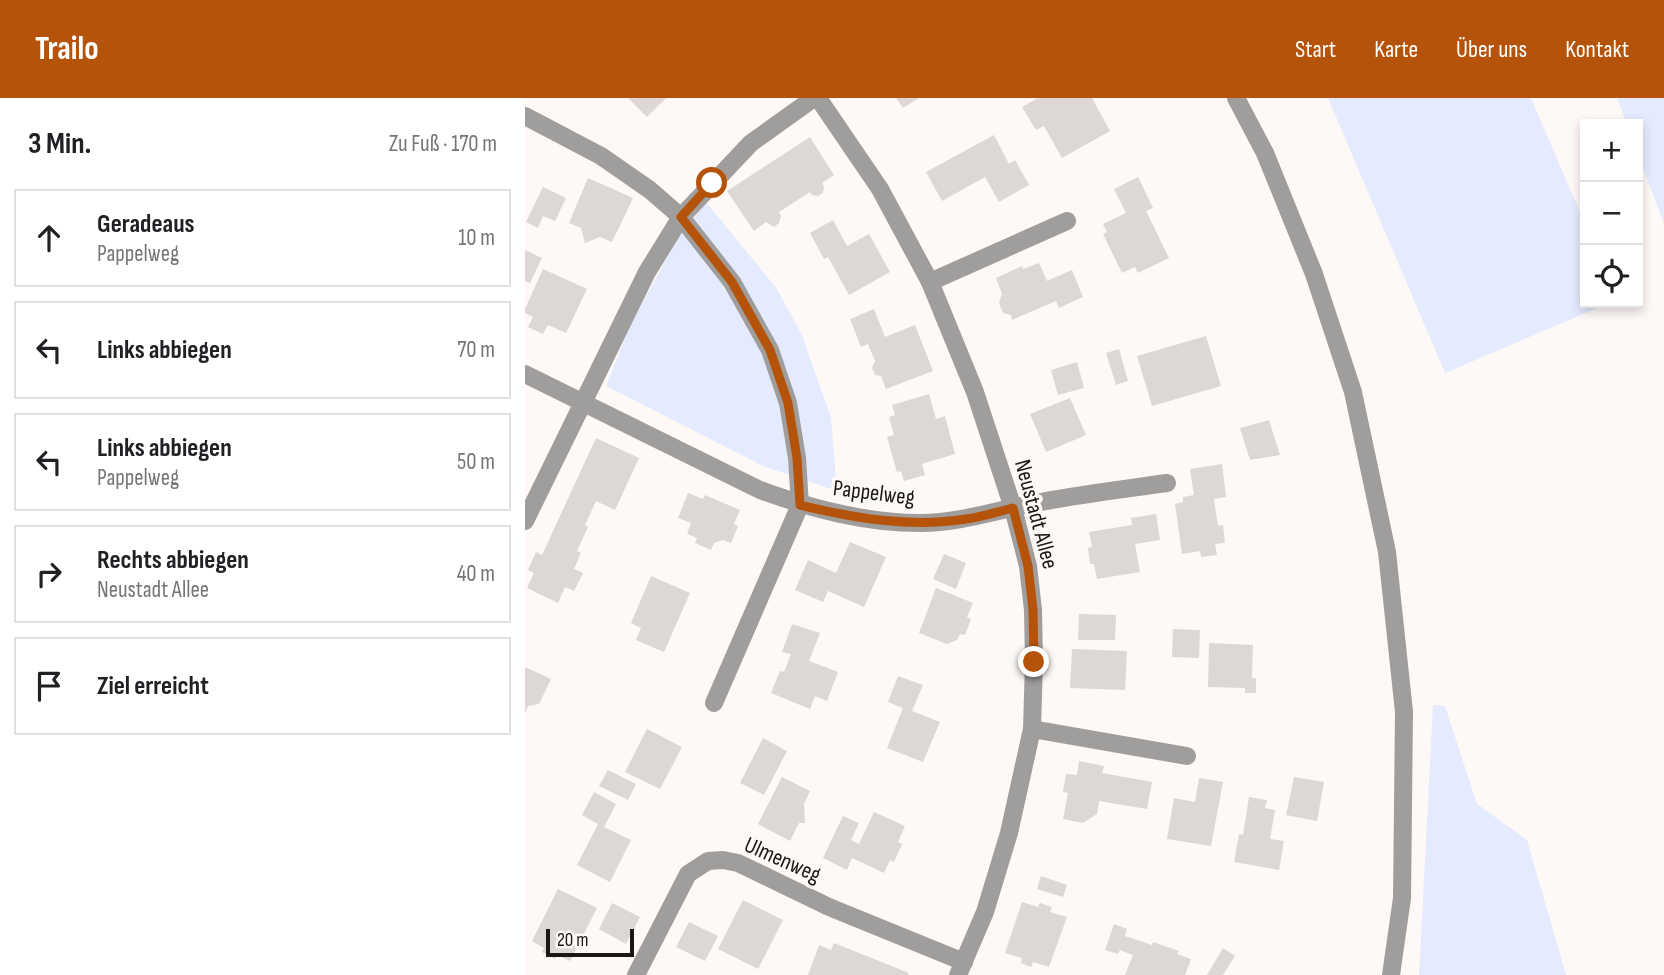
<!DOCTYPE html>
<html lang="de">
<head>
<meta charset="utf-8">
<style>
	body { margin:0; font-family:"Sofia Sans Condensed",sans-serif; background:#f6f6f6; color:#202124 }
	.controls { position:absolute; right:21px; top:21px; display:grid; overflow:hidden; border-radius:0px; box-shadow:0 4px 10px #0003 }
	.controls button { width:63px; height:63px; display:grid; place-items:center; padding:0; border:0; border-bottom:2px solid #e0e0e0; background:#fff; color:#202124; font:35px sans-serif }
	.scale { position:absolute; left:21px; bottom:18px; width:88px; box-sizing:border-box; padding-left:7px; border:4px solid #1a1817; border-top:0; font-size:19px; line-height:24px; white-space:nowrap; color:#1a1817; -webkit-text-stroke:5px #fef8f7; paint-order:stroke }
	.stop { position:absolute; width:21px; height:21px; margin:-16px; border:5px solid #b45309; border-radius:50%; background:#fff }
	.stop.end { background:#b45309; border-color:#fff; box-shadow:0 2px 7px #0008 }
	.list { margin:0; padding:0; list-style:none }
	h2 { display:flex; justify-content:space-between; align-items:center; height:91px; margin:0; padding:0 28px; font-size:30px }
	h2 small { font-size:23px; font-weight:400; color:#757577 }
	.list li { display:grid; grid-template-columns:46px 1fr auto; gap:21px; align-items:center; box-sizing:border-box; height:98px; margin:0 14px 14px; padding:0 14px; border:2px solid #e0e0e0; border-radius:0px }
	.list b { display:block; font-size:26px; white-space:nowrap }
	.list p { margin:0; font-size:23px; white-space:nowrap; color:#757577 }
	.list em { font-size:23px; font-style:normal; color:#757577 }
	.icon { flex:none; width:38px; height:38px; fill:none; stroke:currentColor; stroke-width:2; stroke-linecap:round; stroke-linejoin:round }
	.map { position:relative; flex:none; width:1139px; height:877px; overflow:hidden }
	header { display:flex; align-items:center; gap:42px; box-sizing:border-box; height:98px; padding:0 35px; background:#b45309; color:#fff }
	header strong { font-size:33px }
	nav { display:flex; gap:38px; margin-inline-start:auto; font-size:24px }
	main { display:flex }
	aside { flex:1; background:#fff }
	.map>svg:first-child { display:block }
	.green { fill:#e5ebfe }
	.building { fill:#ddd7d6 }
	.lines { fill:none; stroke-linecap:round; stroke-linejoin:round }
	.minor { stroke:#a09e9d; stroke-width:18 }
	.route { stroke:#b45309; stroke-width:9 }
	.labels { text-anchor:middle; stroke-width:7; stroke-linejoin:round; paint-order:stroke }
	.street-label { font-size:23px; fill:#1a1817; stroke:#fef8f7 }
</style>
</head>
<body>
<header>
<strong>Trailo</strong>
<nav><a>Start</a><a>Karte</a><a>Über uns</a><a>Kontakt</a></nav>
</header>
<main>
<aside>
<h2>3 Min.<small>Zu Fuß · 170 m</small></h2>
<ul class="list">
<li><svg class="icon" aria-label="ahead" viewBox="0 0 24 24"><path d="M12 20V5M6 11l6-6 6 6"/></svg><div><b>Geradeaus</b><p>Pappelweg</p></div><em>10 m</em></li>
<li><svg class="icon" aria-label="left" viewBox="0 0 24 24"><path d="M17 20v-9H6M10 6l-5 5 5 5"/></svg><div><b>Links abbiegen</b></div><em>70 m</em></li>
<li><svg class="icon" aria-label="left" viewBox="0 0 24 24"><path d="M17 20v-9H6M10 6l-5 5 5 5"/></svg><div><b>Links abbiegen</b><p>Pappelweg</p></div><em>50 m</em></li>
<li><svg class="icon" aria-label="right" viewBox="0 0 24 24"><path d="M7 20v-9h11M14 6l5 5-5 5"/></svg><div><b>Rechts abbiegen</b><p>Neustadt Allee</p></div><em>40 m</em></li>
<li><svg class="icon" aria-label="arrive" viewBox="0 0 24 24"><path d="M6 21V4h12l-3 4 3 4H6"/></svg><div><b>Ziel erreicht</b></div></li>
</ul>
</aside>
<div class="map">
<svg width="1139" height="877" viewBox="0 0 1139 877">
	<rect width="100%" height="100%" fill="#fef8f7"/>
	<g class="green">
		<path d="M803 0H1006L1060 126V205H1084L920 275Z"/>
		<path d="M1092 0H1139V126L1113 56V26H1102Z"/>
		<path d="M181 104 252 191 277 237 306 320 312 393 238 368 81 288 104 230 151 143Z"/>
		<path d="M908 607 920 608 952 706 1002 742 1041 877H894Z"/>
	</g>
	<g class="building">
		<path d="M103 0H141L122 19Z"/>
		<path d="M371 0H394L378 10Z"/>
		<path d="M513 0H567L585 33 537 60 519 28 511 32 497 9Z"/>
		<path d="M469 37 484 66 490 62 504 87 474 104 460 79 417 103 401 74Z"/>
		<path d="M285 39 309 77 297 85 299 88 298 95 293 98 287 97 285 94 254 114 256 118 254 125 249 129 241 124 229 133 202 93Z"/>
		<path d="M613 79 628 110 621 113 644 160 613 175 610 169 597 175 578 136 582 134 578 126 601 115 589 91Z"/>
		<path d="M63 80 108 100 87 144 75 139 60 145 56 130 44 125Z"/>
		<path d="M18 89 41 100 30 123 18 118 13 130 1 124Z"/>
		<path d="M308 122 322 148 344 136 365 174 324 197 303 159 299 161 285 135Z"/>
		<path d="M0 152 17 160 5 185 0 183Z"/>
		<path d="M514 165 522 183 547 172 558 199 534 210 531 203 487 222 486 217 478 215 474 205 477 196 471 180 497 168 498 171Z"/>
		<path d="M18 171 62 191 41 235 23 227 18 236 3 229 8 219 0 215V211Z"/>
		<path d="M349 211 360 239 390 227 408 273 361 291 356 278 350 277 347 270 350 263 343 246 336 249 325 221Z"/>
		<path d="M681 238 696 288 627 308 612 258Z"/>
		<path d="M594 251 603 283 591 287 581 255Z"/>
		<path d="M552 264 559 290 533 297 526 272Z"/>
		<path d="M404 296 411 321 420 318 430 356 397 366 400 377 379 383 376 373 372 374 362 339 369 337 364 319 370 317 367 307Z"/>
		<path d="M545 300 561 337 521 354 505 316Z"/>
		<path d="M744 322 755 357 725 362 715 330Z"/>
		<path d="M71 340 114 360 90 412 71 403 60 427 63 429 52 453 56 455 49 471 58 475 49 493 40 489 33 505 2 490 9 475 3 472 11 454 17 457Z"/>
		<path d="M697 366 701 399 689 401 693 428 698 427 700 445 690 446 692 457 676 459 675 453 657 456 650 406 658 404V399L669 397 665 371Z"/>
		<path d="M163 395 178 401 180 397 215 412 209 426 213 428 206 445 198 442 189 445 186 452 170 445 172 440 162 436 166 425 153 420Z"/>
		<path d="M631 416 635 442 610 446 615 474 572 481 569 466H565L563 450 567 449 564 434 607 427 606 420Z"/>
		<path d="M325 444 361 459 339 509 303 493 298 504 270 492 283 462 311 475Z"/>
		<path d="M419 456 441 465 431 491 408 481Z"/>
		<path d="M126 478 165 495 139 554 111 542 116 530 106 525Z"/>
		<path d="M411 490 448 505 442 519 446 521 440 537 435 536 432 542 422 546 394 535Z"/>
		<path d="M554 516 591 517 590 542H553Z"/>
		<path d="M267 526 295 535 284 563 313 574 302 603 290 598 285 611 246 595 255 573 259 574 266 556 257 554Z"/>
		<path d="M648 531 675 532 674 560 647 559Z"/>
		<path d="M684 545 728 547 727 580H731V595H720V590L683 589Z"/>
		<path d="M547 551 602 553 600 592 545 590Z"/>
		<path d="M0 569 26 581 14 606 3 608 0 615Z"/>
		<path d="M373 578 398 587 387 613 415 624 398 664 362 650 378 610 363 604Z"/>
		<path d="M122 631 157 649 135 691 100 674Z"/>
		<path d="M238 640 262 653 239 697 215 685Z"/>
		<path d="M554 663 579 668 577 675 627 684 622 711 574 703 572 716 558 725 538 721 543 695 538 694 541 676 552 677Z"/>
		<path d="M83 672 111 686 103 702 74 688Z"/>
		<path d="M257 679 285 693 279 706 280 725H274L265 743 233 726Z"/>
		<path d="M769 679 799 684 792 723 761 717Z"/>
		<path d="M674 680 698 684 686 748 642 741 649 700 670 704Z"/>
		<path d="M69 694 91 706 79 729 106 742 85 784 52 767 73 726 57 717Z"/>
		<path d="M724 699 742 702 740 710 750 712 745 741 759 743 754 772 709 764 714 736 718 737Z"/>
		<path d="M349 714 380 728 373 744 377 746 369 764 365 762 359 775 327 760 322 772 298 760 318 718 334 725 326 742 334 746Z"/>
		<path d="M516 778 542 787 538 799 512 791Z"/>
		<path d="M33 791 72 810 45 863 32 857 30 861 17 854 19 850 7 843Z"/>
		<path d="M218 802 258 822 233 871 193 851Z"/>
		<path d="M497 804 513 809 515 805 527 809 525 814 542 819 524 869 508 864 506 869 496 865 497 860 480 855Z"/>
		<path d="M87 805 115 819 101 846 74 831Z"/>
		<path d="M164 824 193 838 180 863 151 849Z"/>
		<path d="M589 826 602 831 600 838 627 847 628 844 654 853 652 856 666 861 660 877H600L608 857 595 852 593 856 580 852Z"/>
		<path d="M309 845 384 875 383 877H283L294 847 306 852Z"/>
		<path d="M698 850 710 858 698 877H682Z"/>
	</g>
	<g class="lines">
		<g class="minor">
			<path d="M293 0 355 91 405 184 450 294 488 410 503 468 508 512 509 564 507 631 484 735 460 814 433 877"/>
			<path d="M711 0 740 55 789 176 828 294 862 454 879 614 877 800 866 877"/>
			<path d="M0 18 76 58 125 92 156 119 207 184 245 252 263 305 272 360 275 407 189 605"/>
			<path d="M405 184 542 123"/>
			<path d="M0 276 235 392C287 411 340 425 396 425 437 425 475 411 516 404 558 396 600 391 642 385"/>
			<path d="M0 423 122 174 156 119 226 45 289 0"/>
			<path d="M507 631 662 658"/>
			<path d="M111 877 163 776 183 763 198 762 213 765 304 809 439 864"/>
		</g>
	</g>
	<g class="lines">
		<path class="route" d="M187 85 156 119 207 184 245 252 263 305 272 360 275 407C329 420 385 430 441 421 456 419 472 414 488 410L503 468 508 512 509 564"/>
	</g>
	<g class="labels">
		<g class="street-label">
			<text transform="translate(349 394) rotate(7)" y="8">Pappelweg</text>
			<text transform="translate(512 416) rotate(75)" y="8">Neustadt Allee</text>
			<text transform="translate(258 761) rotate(24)" y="8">Ulmenweg</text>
		</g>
	</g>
</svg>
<div class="controls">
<button>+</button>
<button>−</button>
<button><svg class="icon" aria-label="locate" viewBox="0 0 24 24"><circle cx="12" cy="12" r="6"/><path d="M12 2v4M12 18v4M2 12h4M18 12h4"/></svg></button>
</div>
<div class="scale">20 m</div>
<div class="stop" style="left:187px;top:85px"></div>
<div class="stop end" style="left:509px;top:564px"></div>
</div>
</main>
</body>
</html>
